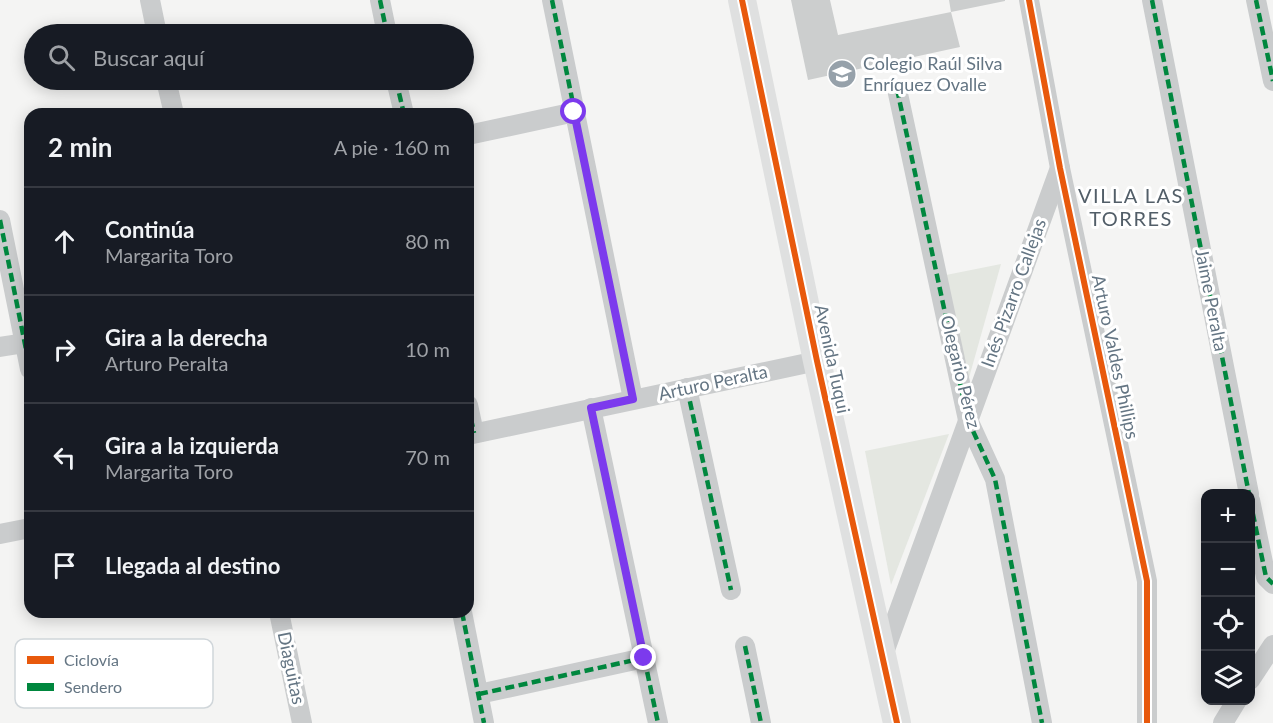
<!DOCTYPE html>
<html lang="es">
<head>
<meta charset="utf-8">
<style>
	body { margin:0; font-family:Lato,sans-serif; background:#242831; color:#f1f3f6 }
	.controls { position:absolute; right:18px; bottom:18px; display:grid; overflow:hidden; border-radius:12px; box-shadow:0 3px 15px #0003 }
	.controls button { width:54px; height:54px; display:grid; place-items:center; padding:0; border:0; border-bottom:2px solid #363941; background:#171b24; color:#f1f3f6; font:30px sans-serif }
	.stop { position:absolute; width:18px; height:18px; margin:-14px; border:4px solid #7c3aed; border-radius:50%; background:#fff }
	.stop.end { background:#7c3aed; border-color:#fff; box-shadow:0 2px 6px #0008 }
	.list { margin:0; padding:0; list-style:none }
	h2 { display:flex; justify-content:space-between; align-items:center; height:78px; margin:0; padding:0 24px; font-size:26px }
	h2 small { font-size:20px; font-weight:400; color:#9ea1a6 }
	.list li { display:grid; grid-template-columns:39px 1fr auto; gap:18px; align-items:center; box-sizing:border-box; height:108px; padding:0 24px; border-top:2px solid #363941 }
	.list b { display:block; font-size:22px; white-space:nowrap }
	.list p { margin:0; font-size:20px; white-space:nowrap; color:#9ea1a6 }
	.list em { font-size:20px; font-style:normal; color:#9ea1a6 }
	.icon { flex:none; width:33px; height:33px; fill:none; stroke:currentColor; stroke-width:2; stroke-linecap:round; stroke-linejoin:round }
	.map { position:relative; flex:none; width:1273px; height:723px; overflow:hidden }
	.search { position:absolute; background:#171b24; box-shadow:0 3px 15px #0003; left:24px; top:24px; width:450px; height:66px; display:flex; align-items:center; gap:15px; box-sizing:border-box; padding:0 21px; border-radius:33px; color:#9ea1a6; font-size:22px }
	.panel { position:absolute; background:#171b24; box-shadow:0 3px 15px #0003; left:24px; top:108px; width:450px; height:510px; border-radius:18px }
	.map>svg:first-child { display:block }
	.green { fill:#e4e7e1 }
	.building { fill:#cccece }
	.lines { fill:none; stroke-linecap:round; stroke-linejoin:round }
	.street { stroke:#cacccd; stroke-width:20 }
	.secondary { stroke:#dfe0e0; stroke-width:28 }
	.quiet { stroke:#00873e; stroke-width:4.5; stroke-dasharray:9 4.5; stroke-linecap:butt }
	.cycleway-casing { stroke:#fff; stroke-width:10 }
	.cycleway { stroke:#e8590c; stroke-width:6 }
	.route { stroke:#7c3aed; stroke-width:8 }
	.labels { text-anchor:middle; stroke-width:6; stroke-linejoin:round; paint-order:stroke }
	.poi-label { font-size:18px; fill:#647583; stroke:#fff; text-anchor:start }
	.street-label { font-size:18px; fill:#647583; stroke:#fff }
	.neighbourhood-label { font-size:20px; letter-spacing:1.5px; fill:#525e68; stroke:#fff }
	.key { fill:#fff; stroke:#d0d6da; stroke-width:1.5 }
	.key-label { font-size:16px; fill:#647583 }
</style>
</head>
<body>
<div class="map">
<svg width="1273" height="723" viewBox="0 0 1273 723">
	<rect width="100%" height="100%" fill="#f4f4f3"/>
	<g class="green">
		<path d="M1001 264 967 385 946 275Z"/>
		<path d="M949 434 891 585 865 451Z"/>
	</g>
	<g class="building">
		<path d="M791 0H830L838 35 951 12 960 47 808 80Z"/>
		<path d="M949 0H1005V1L951 12Z"/>
		<path d="M99 612H115V613L100 616Z"/>
	</g>
	<g class="lines">
		<g class="street">
			<path d="M150 0 157 34"/>
			<path d="M380 0 387 34"/>
			<path d="M552 0 633 399"/>
			<path d="M1029 0 1060 168 1147 581V723"/>
			<path d="M1152 0 1249 494"/>
			<path d="M1256 0 1273 81"/>
			<path d="M166 80 174 114"/>
			<path d="M396 80 404 114"/>
			<path d="M897 89 968 420 995 479 1042 723"/>
			<path d="M468 135 575 112"/>
			<path d="M0 220 30 369"/>
			<path d="M0 347 25 343"/>
			<path d="M687 388 731 590"/>
			<path d="M468 405 474 433"/>
			<path d="M591 408 658 723"/>
			<path d="M468 435 817 361"/>
			<path d="M1250 500 1266 577 1273 584"/>
			<path d="M0 534 30 528"/>
			<path d="M279 612 302 723"/>
			<path d="M462 612 484 723"/>
			<path d="M745 646 761 723"/>
			<path d="M883 655 1060 168"/>
			<path d="M1250 680 1273 645"/>
			<path d="M479 694 644 658"/>
			<path d="M1223 723 1237 700"/>
		</g>
		<path class="secondary" d="M742 0 817 361 897 723"/>
		<g class="quiet">
			<path d="M380 0 387 34"/>
			<path d="M552 0 633 399"/>
			<path d="M1152 0 1249 494"/>
			<path d="M1256 0 1273 81"/>
			<path d="M396 80 404 114"/>
			<path d="M897 89 968 420 995 479 1042 723"/>
			<path d="M0 220 30 369"/>
			<path d="M687 388 731 590"/>
			<path d="M468 405 474 433"/>
			<path d="M591 408 658 723"/>
			<path d="M1250 500 1266 577 1273 584"/>
			<path d="M462 612 484 723"/>
			<path d="M745 646 761 723"/>
			<path d="M479 694 644 658"/>
		</g>
		<g class="cycleway-casing">
			<g id="cycleway">
				<path d="M742 0 817 361 897 723"/>
				<path d="M1029 0 1060 168 1147 581V723"/>
			</g>
		</g>
		<use href="#cycleway" class="cycleway"/>
	</g>
	<g class="lines">
		<path class="route" d="M574 112 633 399 591 408 644 658"/>
	</g>
	<defs>
		<g id="school-disc" transform="scale(1.5)"><circle r="9.5" fill="#96a1aa" stroke="#fff"/><path d="M0-5L7-2L0 1L-7-2ZM-4 1L0 2.5L4 1V4Q0 6-4 4Z" fill="#fff"/></g>
	</defs>
	<g fill-rule="evenodd">
		<use href="#school-disc" x="842" y="74"/>
	</g>
	<g class="labels">
		<g class="poi-label">
			<text x="863" y="70">Colegio Raúl Silva<tspan x="863" dy="21">Enríquez Ovalle</tspan></text>
		</g>
		<g class="street-label">
			<text transform="translate(1014 293) rotate(-70)" y="6">Inés Pizarro Callejas</text>
			<text transform="translate(1211 300) rotate(79)" y="6">Jaime Peralta</text>
			<text transform="translate(1115 357) rotate(78)" y="6">Arturo Valdes Phillips</text>
			<text transform="translate(832 359) rotate(78)" y="6">Avenida Tuqui</text>
			<text transform="translate(960 372) rotate(76)" y="6">Olegario Pérez</text>
			<text transform="translate(713 383) rotate(-12)" y="6">Arturo Peralta</text>
			<text transform="translate(291 668) rotate(78)" y="6">Diaguitas</text>
		</g>
		<g class="neighbourhood-label">
			<text x="1131" y="203">VILLA LAS<tspan x="1131" dy="23">TORRES</tspan></text>
		</g>
	</g>
	<rect x="15" y="639" width="198" height="69" rx="9" class="key"/>
	<rect x="27" y="656" width="27" height="8" fill="#e8590c"/>
	<rect x="27" y="683" width="27" height="8" fill="#00873e"/>
	<g class="key-label">
		<text x="64" y="666">Ciclovía</text>
		<text x="64" y="693">Sendero</text>
	</g>
</svg>
<div class="controls">
<button>+</button>
<button>−</button>
<button><svg class="icon" aria-label="locate" viewBox="0 0 24 24"><circle cx="12" cy="12" r="6"/><path d="M12 2v4M12 18v4M2 12h4M18 12h4"/></svg></button>
<button><svg class="icon" aria-label="layers" viewBox="0 0 24 24"><path d="M12 4l9 5-9 5-9-5zM3 14l9 5 9-5"/></svg></button>
</div>
<div class="stop" style="left:574px;top:112px"></div>
<div class="stop end" style="left:644px;top:658px"></div>
<div class="search"><svg class="icon" aria-label="search" viewBox="0 0 24 24"><circle cx="10" cy="10" r="6"/><path d="M15 15l6 6"/></svg>Buscar aquí</div>
<section class="panel">
<h2>2 min<small>A pie · 160 m</small></h2>
<ul class="list">
<li><svg class="icon" aria-label="ahead" viewBox="0 0 24 24"><path d="M12 20V5M6 11l6-6 6 6"/></svg><div><b>Continúa</b><p>Margarita Toro</p></div><em>80 m</em></li>
<li><svg class="icon" aria-label="right" viewBox="0 0 24 24"><path d="M7 20v-9h11M14 6l5 5-5 5"/></svg><div><b>Gira a la derecha</b><p>Arturo Peralta</p></div><em>10 m</em></li>
<li><svg class="icon" aria-label="left" viewBox="0 0 24 24"><path d="M17 20v-9H6M10 6l-5 5 5 5"/></svg><div><b>Gira a la izquierda</b><p>Margarita Toro</p></div><em>70 m</em></li>
<li><svg class="icon" aria-label="arrive" viewBox="0 0 24 24"><path d="M6 21V4h12l-3 4 3 4H6"/></svg><div><b>Llegada al destino</b></div></li>
</ul>
</section>
</div>
</body>
</html>
